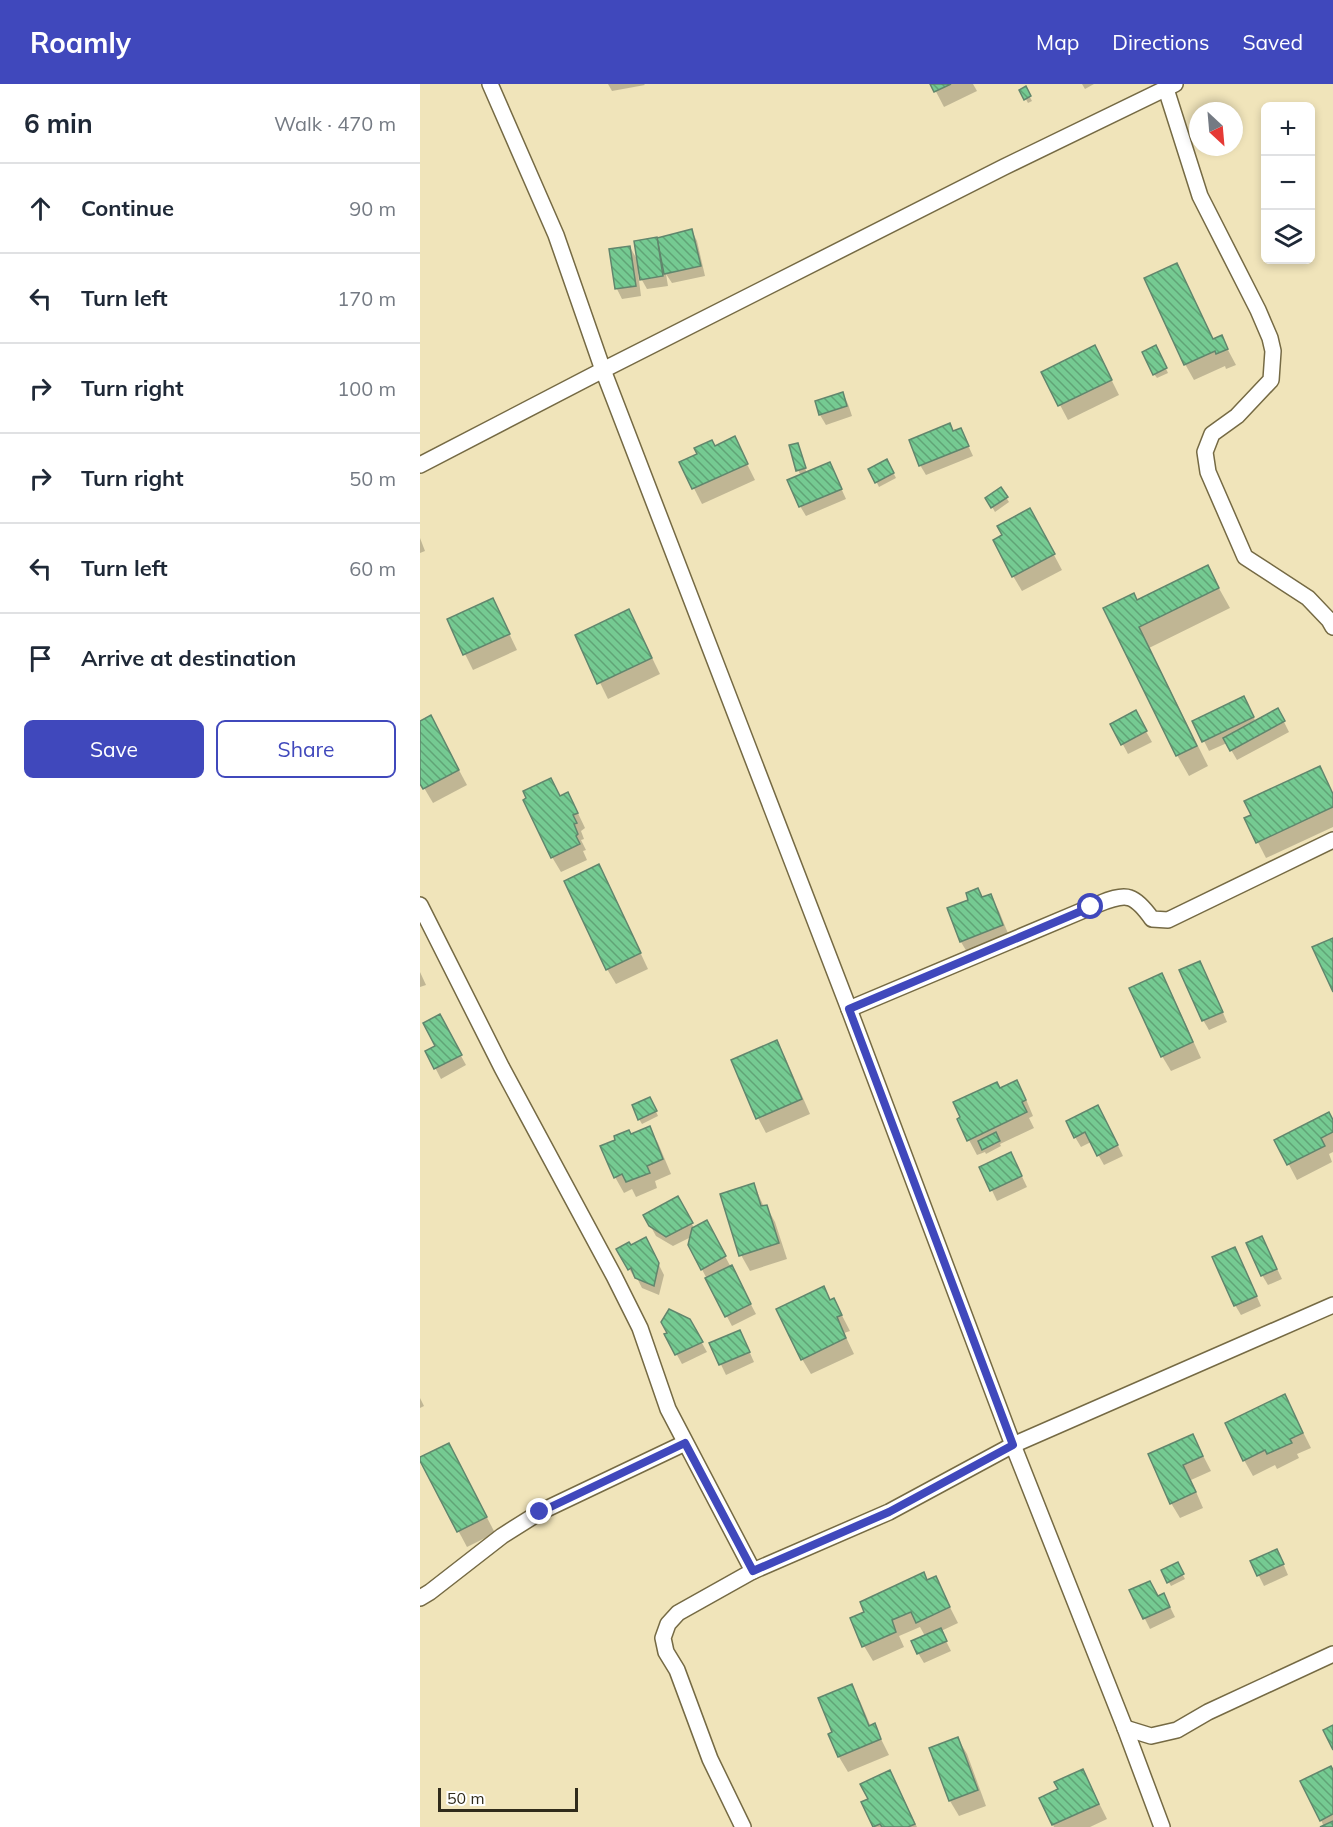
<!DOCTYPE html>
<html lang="en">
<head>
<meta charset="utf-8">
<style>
	body { margin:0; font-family:Mulish,sans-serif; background:#f2f2f3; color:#1f2937 }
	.controls { position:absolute; right:18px; top:18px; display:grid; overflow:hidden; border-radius:9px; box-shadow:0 3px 9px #0003 }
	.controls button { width:54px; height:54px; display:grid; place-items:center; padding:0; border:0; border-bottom:2px solid #e0e1e3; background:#fff; color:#1f2937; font:30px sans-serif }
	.compass { position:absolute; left:769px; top:18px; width:54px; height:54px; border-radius:50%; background:#fff; box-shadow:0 3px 9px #0003; rotate:154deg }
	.scale { position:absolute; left:18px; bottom:15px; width:140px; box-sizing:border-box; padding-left:6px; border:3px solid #302b1b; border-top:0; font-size:16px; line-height:21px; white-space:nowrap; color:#302b1b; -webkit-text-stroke:4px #fff; paint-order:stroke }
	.stop { position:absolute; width:18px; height:18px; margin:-14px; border:4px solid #4048bc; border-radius:50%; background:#fff }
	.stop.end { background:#4048bc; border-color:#fff; box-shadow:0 2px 6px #0008 }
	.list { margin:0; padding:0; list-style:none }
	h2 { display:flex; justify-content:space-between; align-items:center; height:78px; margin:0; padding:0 24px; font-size:26px }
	h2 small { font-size:20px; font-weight:400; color:#747a83 }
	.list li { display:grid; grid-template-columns:39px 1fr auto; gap:18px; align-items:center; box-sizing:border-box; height:90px; padding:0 24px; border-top:2px solid #e0e1e3 }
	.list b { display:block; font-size:22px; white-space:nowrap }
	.list em { font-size:20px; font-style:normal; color:#747a83 }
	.actions { display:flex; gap:12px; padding:18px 24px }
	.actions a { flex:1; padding:14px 0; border:2px solid #4048bc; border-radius:9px; text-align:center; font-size:21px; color:#4048bc }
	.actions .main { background:#4048bc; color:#fff }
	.icon { flex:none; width:33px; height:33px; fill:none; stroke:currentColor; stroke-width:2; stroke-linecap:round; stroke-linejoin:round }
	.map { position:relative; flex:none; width:913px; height:1743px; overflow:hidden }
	header { display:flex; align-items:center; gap:36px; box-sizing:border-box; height:84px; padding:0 30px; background:#4048bc; color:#fff }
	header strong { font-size:28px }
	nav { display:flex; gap:33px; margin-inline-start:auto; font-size:21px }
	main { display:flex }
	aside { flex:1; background:#fff }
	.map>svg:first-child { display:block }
	.shadow { fill:#0003 }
	.building { fill:url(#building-back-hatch); stroke:#61866d; stroke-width:1.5 }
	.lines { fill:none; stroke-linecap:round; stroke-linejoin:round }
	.minor-casing { stroke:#756a44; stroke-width:18 }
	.minor { stroke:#fff; stroke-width:15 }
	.route { stroke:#4048bc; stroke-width:8 }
</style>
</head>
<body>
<header>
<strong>Roamly</strong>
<nav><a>Map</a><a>Directions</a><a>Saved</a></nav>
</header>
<main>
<aside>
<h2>6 min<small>Walk · 470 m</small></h2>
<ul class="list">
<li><svg class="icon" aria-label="ahead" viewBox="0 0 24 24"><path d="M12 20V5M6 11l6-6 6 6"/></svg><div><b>Continue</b></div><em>90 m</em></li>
<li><svg class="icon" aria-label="left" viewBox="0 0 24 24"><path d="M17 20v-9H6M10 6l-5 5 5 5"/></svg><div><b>Turn left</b></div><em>170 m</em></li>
<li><svg class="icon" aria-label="right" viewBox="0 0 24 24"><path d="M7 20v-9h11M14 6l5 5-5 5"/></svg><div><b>Turn right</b></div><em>100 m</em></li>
<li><svg class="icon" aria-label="right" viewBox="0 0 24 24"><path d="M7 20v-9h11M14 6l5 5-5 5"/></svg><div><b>Turn right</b></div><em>50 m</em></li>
<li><svg class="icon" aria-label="left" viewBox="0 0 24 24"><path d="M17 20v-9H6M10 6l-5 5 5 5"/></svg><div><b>Turn left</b></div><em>60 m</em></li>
<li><svg class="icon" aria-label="arrive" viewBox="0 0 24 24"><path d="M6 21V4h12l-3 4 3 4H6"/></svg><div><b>Arrive at destination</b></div></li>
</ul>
<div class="actions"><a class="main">Save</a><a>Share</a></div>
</aside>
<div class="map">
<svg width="913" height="1743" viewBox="0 0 913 1743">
	<defs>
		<pattern id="building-back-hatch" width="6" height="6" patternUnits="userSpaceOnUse" patternTransform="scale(1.5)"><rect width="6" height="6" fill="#75ca92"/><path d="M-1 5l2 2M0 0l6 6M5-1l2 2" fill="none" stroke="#60a476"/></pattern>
	</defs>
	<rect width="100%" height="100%" fill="#f0e4ba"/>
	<g class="shadow">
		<path d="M188 0H224L225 1 192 7Z"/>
		<path d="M512 0H553L557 7 524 23Z"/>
		<path d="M662 0H674L665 5Z"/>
		<path d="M605 4 612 17 608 19 601 6Z"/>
		<path d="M272 147 277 157 285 192 252 199 246 190 248 202 227 205 218 189 221 212 202 215 197 205 210 163 219 179 216 158Z"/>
		<path d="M757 181 794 257 801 253 816 281 806 285 805 282 774 296 765 280Z"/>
		<path d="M738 268 748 289 737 294 734 290Z"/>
		<path d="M683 279 699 311 648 336 640 321Z"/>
		<path d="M423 310 428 320 432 332 406 341 400 331Z"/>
		<path d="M541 346 553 372 506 391 500 381 534 349Z"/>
		<path d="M314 354 335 396 282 420 261 379Z"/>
		<path d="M378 360 387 390 410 380 426 415 386 432 380 422 381 392 378 386Z"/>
		<path d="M467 377 476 394 459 403 450 385Z"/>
		<path d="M581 405 589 418 575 428 567 414Z"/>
		<path d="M618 441 642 486 602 507 593 492 584 452Z"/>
		<path d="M0 454 5 467 0 469Z"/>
		<path d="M787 483 810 524 729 564 788 682 769 692 757 671 685 525 717 518Z"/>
		<path d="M73 516 97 566 53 586 45 570Z"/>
		<path d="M209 527 240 590 188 615 157 552Z"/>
		<path d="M829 624 836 638 858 626 869 648 817 676 807 659 789 667 774 637Z"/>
		<path d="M715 628 732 658 708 670 692 640Z"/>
		<path d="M0 639 19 649 47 701 13 719 0 697Z"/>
		<path d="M131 696 141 713 156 725 165 744 161 747 164 755 161 756 166 766 163 767 167 776 141 788 132 773Z"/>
		<path d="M913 710V743L846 774 826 735Z"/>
		<path d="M187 798 228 885 196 900 187 885Z"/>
		<path d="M570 811 579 827 591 857 550 873 541 858 528 825Z"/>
		<path d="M0 888 6 901 0 903Z"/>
		<path d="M785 888 807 938 789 946 783 936Z"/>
		<path d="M741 891 750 906 781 974 751 987 742 972Z"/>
		<path d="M19 932 46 981 21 995 7 968 17 963Z"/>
		<path d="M356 957 365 973 390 1030 346 1049 338 1034Z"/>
		<path d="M580 1006 605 1013 613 1032 609 1034 614 1044 580 1060 581 1062 566 1070 565 1068 557 1071 549 1056Z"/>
		<path d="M232 1019 238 1032 222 1040 219 1035Z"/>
		<path d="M684 1033 703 1072 684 1081 671 1058 661 1063 655 1053Z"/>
		<path d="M913 1038V1068L909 1070 912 1078 877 1096 856 1056Z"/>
		<path d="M229 1043 238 1059 251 1090 235 1097 237 1104 216 1113 212 1105 204 1109 195 1093 182 1063Z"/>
		<path d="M596 1080 607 1103 577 1117 561 1083Z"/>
		<path d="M334 1101 344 1123 346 1122 355 1138 367 1175 330 1187 321 1171Z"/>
		<path d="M258 1114 274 1144 292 1148 336 1230 312 1242 269 1161 271 1153 253 1162 236 1152 225 1132Z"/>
		<path d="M210 1163 231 1165 244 1191 239 1211 222 1204 217 1194 215 1195 198 1165Z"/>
		<path d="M847 1164 862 1195 848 1201 842 1191Z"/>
		<path d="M820 1174 841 1222 821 1231 815 1221Z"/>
		<path d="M403 1204 411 1217 414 1216 430 1247 424 1249 434 1270 391 1290 382 1275Z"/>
		<path d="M269 1236 287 1268 262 1280 246 1251Z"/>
		<path d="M325 1258 334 1278 306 1291 291 1260Z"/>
		<path d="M865 1312 891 1364 877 1370 879 1374 857 1385 855 1381 833 1392 824 1376Z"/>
		<path d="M0 1314 4 1322 0 1324Z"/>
		<path d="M773 1352 791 1387 771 1396 783 1424 760 1434 751 1419 730 1371Z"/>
		<path d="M0 1375 37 1376 75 1449 47 1463Z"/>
		<path d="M862 1477 868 1491 844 1502 832 1478Z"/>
		<path d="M757 1480 765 1495 751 1502 743 1487Z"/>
		<path d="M515 1494 538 1539 521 1547 531 1567 504 1579 498 1569 505 1552 500 1543 479 1552 484 1563 453 1577 444 1562 508 1497Z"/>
		<path d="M711 1507 738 1514 749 1521 755 1533 730 1545Z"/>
		<path d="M431 1602 440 1617 451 1643 454 1641 469 1671 428 1688 419 1673 410 1651 414 1649Z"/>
		<path d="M538 1655 547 1670 566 1722 539 1732 530 1717 511 1665Z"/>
		<path d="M663 1687 687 1735 670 1743H634L621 1714 640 1705Z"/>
		<path d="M913 1688V1743H904L901 1736Z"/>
		<path d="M478 1703 497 1743H454L443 1719Z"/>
	</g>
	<g class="building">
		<path d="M510 0H531L514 8Z"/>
		<path d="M606 2 611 12 604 16 599 6Z"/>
		<path d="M272 145 281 182 244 190 237 154Z"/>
		<path d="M237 153 243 192 220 196 214 157Z"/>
		<path d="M210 162 216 202 195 205 189 165Z"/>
		<path d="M757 179 793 255 802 251 808 265 796 270 795 267 764 281 724 194Z"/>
		<path d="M675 261 692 296 638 322 621 288Z"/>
		<path d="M736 261 747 284 733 291 722 268Z"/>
		<path d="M423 308 427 322 399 331 395 317Z"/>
		<path d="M530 339 533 347 541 344 549 362 499 382 489 356Z"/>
		<path d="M315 352 328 380 272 405 259 378 277 370 274 364 292 356 295 362Z"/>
		<path d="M378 359 386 384 376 387 369 361Z"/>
		<path d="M467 375 474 389 455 399 448 385Z"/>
		<path d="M410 378 422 405 379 423 367 396Z"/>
		<path d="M581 403 588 413 571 424 565 414Z"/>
		<path d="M610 424 635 470 592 493 573 456 582 451 577 442Z"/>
		<path d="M788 481 799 504 719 543 777 662 756 672 683 524 714 509 717 516Z"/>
		<path d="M73 514 90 550 43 571 27 535Z"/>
		<path d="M209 525 232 574 177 600 155 551Z"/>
		<path d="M824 612 834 633 782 658 772 637Z"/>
		<path d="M858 624 865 637 810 667 803 654Z"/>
		<path d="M716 626 727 647 701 661 690 640Z"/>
		<path d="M11 631 39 686 3 705 0 700V637Z"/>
		<path d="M900 682 913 710V723L836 759 824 734 831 731 824 717Z"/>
		<path d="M131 694 140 712 148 708 158 729 153 731 157 739 154 740 158 750 156 752 160 760 131 774 103 716 106 714 103 707Z"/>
		<path d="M179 780 221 869 186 886 144 797Z"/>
		<path d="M558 804 562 813 571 810 583 841 540 858 527 824 548 816 546 809Z"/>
		<path d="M913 854V908L892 863Z"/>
		<path d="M780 877 803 928 782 937 759 886Z"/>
		<path d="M742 889 773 958 741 973 709 904Z"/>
		<path d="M20 930 42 971 14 985 5 967 15 962 3 939Z"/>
		<path d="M357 956 382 1015 336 1035 311 976Z"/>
		<path d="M597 996 606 1016 602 1018 607 1028 547 1057 537 1035 540 1033 533 1018 577 998 580 1004Z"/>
		<path d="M230 1013 237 1027 218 1036 212 1021Z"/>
		<path d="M678 1021 698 1061 677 1072 665 1048 654 1054 646 1037Z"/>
		<path d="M909 1028 913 1036V1048L901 1054 905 1062 867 1081 854 1056Z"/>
		<path d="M230 1042 243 1075 227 1082 230 1089 206 1098 202 1090 194 1094 180 1062 195 1056 194 1052 209 1046 211 1050Z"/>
		<path d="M576 1048 580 1057 562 1066 558 1057Z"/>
		<path d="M591 1068 602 1092 570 1107 559 1083Z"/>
		<path d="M334 1099 341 1122 347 1121 359 1159 319 1172 300 1110Z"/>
		<path d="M258 1112 273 1139 246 1153 229 1142 223 1131Z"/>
		<path d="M287 1136 306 1172 281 1186 268 1161 272 1144Z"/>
		<path d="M842 1152 857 1185 841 1192 826 1159Z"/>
		<path d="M226 1153 239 1179 234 1202 215 1194 211 1184 208 1186 196 1165 209 1158 211 1161Z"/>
		<path d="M815 1163 837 1212 814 1222 792 1173Z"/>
		<path d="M312 1181 331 1220 305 1233 285 1194Z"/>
		<path d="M404 1202 410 1216 414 1214 422 1231 417 1233 426 1254 381 1276 356 1225Z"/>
		<path d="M249 1225 270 1235 283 1258 255 1271 244 1250 247 1249 241 1238Z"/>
		<path d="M320 1246 330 1268 299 1281 289 1259Z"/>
		<path d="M865 1310 883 1349 870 1355 872 1359 847 1370 845 1366 823 1377 805 1339Z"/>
		<path d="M773 1350 783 1372 763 1381 776 1408 750 1420 728 1370Z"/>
		<path d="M29 1359 67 1433 37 1448 0 1377V1373Z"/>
		<path d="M857 1465 864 1480 837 1492 830 1477Z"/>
		<path d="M758 1478 764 1490 747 1499 741 1486Z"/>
		<path d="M504 1488 507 1496 516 1492 530 1523 496 1539 491 1528 472 1536 476 1548 442 1563 430 1534 444 1528 440 1518Z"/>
		<path d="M730 1497 738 1512 744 1509 750 1523 723 1535 709 1506Z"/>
		<path d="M521 1544 527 1557 497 1570 491 1557Z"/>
		<path d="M432 1600 449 1642 455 1639 461 1655 418 1673 408 1650 412 1648 398 1614Z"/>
		<path d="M913 1641V1666L903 1646Z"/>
		<path d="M538 1653 558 1706 529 1717 509 1664Z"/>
		<path d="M911 1682 913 1686V1730L900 1737 880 1697Z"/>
		<path d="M663 1685 679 1720 632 1741 619 1714 638 1705 634 1698Z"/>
		<path d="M470 1686 495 1740 488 1743H462L460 1740 453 1743 441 1718 448 1715 440 1700Z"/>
		<path d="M913 1737V1743H900Z"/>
	</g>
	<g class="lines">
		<g class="minor-casing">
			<g id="minor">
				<path d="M70 0 136 151 183 286 429 925 593 1361 705 1644 742 1743"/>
				<path d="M746 5 780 112 838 226 850 254 853 267 851 296 817 332 792 350 785 368 788 388 825 473 888 514 909 536 913 543"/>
				<path d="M0 381 183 286 584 83 755 0"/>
				<path d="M0 821 82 984 194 1192 220 1244 248 1325 333 1487"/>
				<path d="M429 925 671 823C682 819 699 810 710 814 719 817 727 828 732 835L748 836 913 756"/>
				<path d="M0 1514 10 1508 82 1452 120 1428 265 1359"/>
				<path d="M705 1644 731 1652 757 1646 788 1628 913 1570"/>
				<path d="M323 1743 290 1675 257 1586 246 1568 243 1554 248 1540 258 1529 333 1487 469 1428 593 1361 913 1221"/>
			</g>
		</g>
		<use href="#minor" class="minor"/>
	</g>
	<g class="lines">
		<path class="route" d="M120 1428 265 1359 333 1487 469 1428 593 1361 429 925 671 823"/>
	</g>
</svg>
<div class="controls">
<button>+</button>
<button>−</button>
<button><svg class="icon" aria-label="layers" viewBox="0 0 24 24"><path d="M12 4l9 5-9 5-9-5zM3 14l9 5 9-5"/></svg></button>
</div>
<svg class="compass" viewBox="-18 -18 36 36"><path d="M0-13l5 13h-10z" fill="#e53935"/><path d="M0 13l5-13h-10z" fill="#747a83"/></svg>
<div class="scale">50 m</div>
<div class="stop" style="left:671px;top:823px"></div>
<div class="stop end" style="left:120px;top:1428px"></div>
</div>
</main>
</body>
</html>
